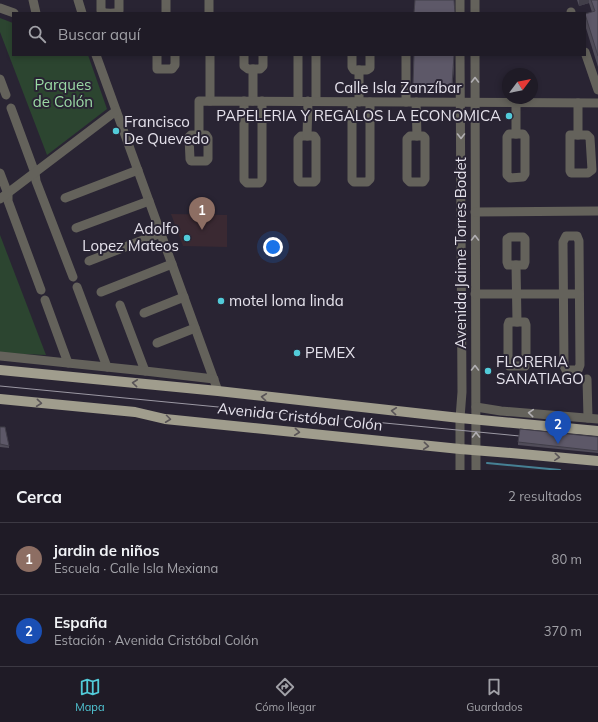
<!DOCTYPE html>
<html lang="es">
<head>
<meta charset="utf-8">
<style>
	body { margin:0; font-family:Mulish,sans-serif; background:#27242e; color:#f1f3f6 }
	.compass { position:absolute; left:502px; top:68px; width:36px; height:36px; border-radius:50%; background:#1f1b26; box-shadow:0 2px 6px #0003; rotate:58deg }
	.you { position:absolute; left:273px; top:247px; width:14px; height:14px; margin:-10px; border:3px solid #fff; border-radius:50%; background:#1a73e8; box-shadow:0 0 0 6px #1a73e833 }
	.badge { display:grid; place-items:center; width:26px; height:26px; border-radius:50%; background:#52cbd9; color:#fff; font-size:13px; font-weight:700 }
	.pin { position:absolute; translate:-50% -33px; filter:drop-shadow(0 1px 2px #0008) }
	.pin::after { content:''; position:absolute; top:21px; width:14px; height:12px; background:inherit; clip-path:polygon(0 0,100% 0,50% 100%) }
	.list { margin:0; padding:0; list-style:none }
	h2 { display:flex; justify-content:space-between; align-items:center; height:52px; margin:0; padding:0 16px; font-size:17px }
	h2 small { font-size:13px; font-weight:400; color:#a1a1a7 }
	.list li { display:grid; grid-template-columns:26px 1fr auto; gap:12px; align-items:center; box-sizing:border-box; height:72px; padding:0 16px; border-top:1px solid #3c3943 }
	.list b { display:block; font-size:15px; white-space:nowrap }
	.list p { margin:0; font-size:13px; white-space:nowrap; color:#a1a1a7 }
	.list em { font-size:13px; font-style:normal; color:#a1a1a7 }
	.icon { flex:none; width:22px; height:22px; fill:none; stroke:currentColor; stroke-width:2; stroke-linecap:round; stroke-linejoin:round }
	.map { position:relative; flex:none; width:598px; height:470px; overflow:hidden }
	.search { position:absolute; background:#1f1b26; box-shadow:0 2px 6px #0003; left:12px; right:12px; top:12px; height:44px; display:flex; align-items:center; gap:10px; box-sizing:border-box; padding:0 14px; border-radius:0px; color:#a1a1a7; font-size:15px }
	.sheet { height:196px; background:#1f1b26 }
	nav { display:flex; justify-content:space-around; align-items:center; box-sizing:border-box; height:56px; border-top:1px solid #3c3943; background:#1f1b26; font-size:11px; color:#a1a1a7 }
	nav a { display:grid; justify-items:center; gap:2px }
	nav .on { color:#52cbd9 }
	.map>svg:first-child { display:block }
	.education { fill:#3a2932 }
	.green { fill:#2c4530 }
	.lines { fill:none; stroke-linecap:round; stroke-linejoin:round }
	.stream { stroke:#468094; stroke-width:2 }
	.minor { stroke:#64625b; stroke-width:9 }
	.major { stroke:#a09d8d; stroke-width:10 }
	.tram { stroke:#9c99a4; stroke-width:1 }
	.wall { fill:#504c59 }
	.shaded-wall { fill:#413e49 }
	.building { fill:#5d5868; stroke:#413e49 }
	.oneway { stroke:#b1afb2 }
	.oneway2 { stroke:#595457 }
	.poi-dot { fill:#52cbd9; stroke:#292433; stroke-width:1.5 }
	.labels { text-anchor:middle; stroke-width:4; stroke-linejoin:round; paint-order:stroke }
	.park-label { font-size:15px; fill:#9ad9a4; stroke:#292433 }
	.street-label { font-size:15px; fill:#e5e2ec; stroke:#292433 }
	.poi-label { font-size:15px; fill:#e5e2ec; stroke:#292433; text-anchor:start }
</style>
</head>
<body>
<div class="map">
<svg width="598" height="470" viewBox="0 0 598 470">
	<rect width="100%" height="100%" fill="#292433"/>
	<path class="education" d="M171 214 227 215V247L183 246Z"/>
	<g class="green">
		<path d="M0 18 13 23V55H88L107 109 47 155 0 32Z"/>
		<path d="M0 235 46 355 0 353Z"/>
	</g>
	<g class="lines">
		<path class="stream" d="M487 463 560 470"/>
		<g class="minor">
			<path d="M33 0 36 13"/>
			<path d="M78 0 82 13"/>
			<path d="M101 0V11C106 14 115 14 119 11V0"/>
			<path d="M166 0V13"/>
			<path d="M209 0V13"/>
			<path d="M0 8 14 13"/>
			<path d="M571 12V13"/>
			<path d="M460 13V0"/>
			<path d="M475 13V0"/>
			<path d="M585 52 598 90"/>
			<path d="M96 55 218 391"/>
			<path d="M157 55V69H172L175 65V55"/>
			<path d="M210 55V101"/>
			<path d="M244 55V66L248 69H260L263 66V55"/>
			<path d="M352 55V67L354 70H367L370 68V55"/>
			<path d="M406 55V102"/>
			<path d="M475 55 476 470"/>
			<path d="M0 79 6 95"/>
			<path d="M244 101V180L247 183H260L262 180V101"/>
			<path d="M253 101V69"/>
			<path d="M298 101V55"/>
			<path d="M316 101V55"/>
			<path d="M352 102V180L354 182H367L370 179V102"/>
			<path d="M359 102V70"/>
			<path d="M416 102 417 136"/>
			<path d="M516 102V134"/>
			<path d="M578 103V135"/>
			<path d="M11 108 35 173 36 181 73 277"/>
			<path d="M509 134H523L525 137V174L523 177 510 178 507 175V137Z"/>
			<path d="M191 135H206L208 138V159L206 161H191L190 159 189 137Z"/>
			<path d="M199 135V101L598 103"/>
			<path d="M570 135H587L590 138 592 170 588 173H571L570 171Z"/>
			<path d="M301 136H314L316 139V180L314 182H300L298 180V139Z"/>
			<path d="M307 136 308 101"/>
			<path d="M410 136H423L425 138V179L423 182H410L407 179V139Z"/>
			<path d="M0 173 8 194V201L41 290"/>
			<path d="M65 198 138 170"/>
			<path d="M0 199 116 111"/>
			<path d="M475 212 598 211"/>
			<path d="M76 228 149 201"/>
			<path d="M566 236H577L579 241 580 365 578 370H566L564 366 563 242Z"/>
			<path d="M510 237H523L525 239V262L524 265H508L507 262V239Z"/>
			<path d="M89 261 161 233"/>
			<path d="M516 265 517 322"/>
			<path d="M77 287 107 367"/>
			<path d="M101 292 172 264"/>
			<path d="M475 294H579"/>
			<path d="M45 300 68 363"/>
			<path d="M120 305 145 371"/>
			<path d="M144 313 184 297"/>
			<path d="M509 322H525L526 325V361L525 366H509L508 362V325Z"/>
			<path d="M157 343 195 328"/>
			<path d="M0 356 145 371 214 379"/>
			<path d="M587 379 588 418"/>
			<path d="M476 407 501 411 598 419"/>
			<path d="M460 470V418L462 392 460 55"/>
		</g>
		<g class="major">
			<path d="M0 370 218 391 460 418 598 431"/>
			<path d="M0 399 135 412 165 419 460 449 511 453 598 461"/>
		</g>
		<path class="tram" d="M0 386 530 437"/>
	</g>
	<g class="wall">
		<path d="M577 0H598V67L585 25V14L592 12 589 3 579 6Z"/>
		<path d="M414 55 454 66 452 91 413 92Z"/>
		<path d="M0 427 9 446V448L0 447Z"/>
		<path d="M598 437V453L518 445V442Z"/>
	</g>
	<g class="shaded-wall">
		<path d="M579 0H589V3L579 6Z"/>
		<path d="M454 60V66L452 91V85Z"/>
	</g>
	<g class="building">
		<path d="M415 0H454L455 13H414Z"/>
		<path d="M591 0H598V56L585 14 595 11Z"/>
		<path d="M414 55H454L452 85H413Z"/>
		<path d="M0 427H5L9 446 0 444Z"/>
		<path d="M520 429 598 437V451L518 442Z"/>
	</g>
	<defs><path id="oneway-chevron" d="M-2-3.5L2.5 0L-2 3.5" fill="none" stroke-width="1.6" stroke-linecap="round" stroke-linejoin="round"/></defs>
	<g class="oneway">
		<use href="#oneway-chevron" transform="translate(475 80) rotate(-90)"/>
		<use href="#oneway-chevron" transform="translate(461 136) rotate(90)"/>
		<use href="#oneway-chevron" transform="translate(475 238) rotate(-90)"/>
		<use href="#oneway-chevron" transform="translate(475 368) rotate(-90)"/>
		<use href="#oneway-chevron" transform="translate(531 413) rotate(-175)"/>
		<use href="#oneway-chevron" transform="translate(476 435) rotate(-90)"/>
	</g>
	<g class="oneway2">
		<use href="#oneway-chevron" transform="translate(135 383) rotate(-174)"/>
		<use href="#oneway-chevron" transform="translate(264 397) rotate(-174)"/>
		<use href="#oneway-chevron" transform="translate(39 403) rotate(6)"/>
		<use href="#oneway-chevron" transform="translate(394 411) rotate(-174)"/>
		<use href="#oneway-chevron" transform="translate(168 419) rotate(7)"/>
		<use href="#oneway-chevron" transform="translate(297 432) rotate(6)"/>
		<use href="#oneway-chevron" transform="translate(426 446) rotate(6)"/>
		<use href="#oneway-chevron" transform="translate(557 457) rotate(5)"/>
	</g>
	<g class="poi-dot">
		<circle cx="509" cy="116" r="4"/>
		<circle cx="116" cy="131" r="4"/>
		<circle cx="187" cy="238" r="4"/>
		<circle cx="221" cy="301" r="4"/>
		<circle cx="297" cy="353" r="4"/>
		<circle cx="488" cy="371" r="4"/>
	</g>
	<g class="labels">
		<g class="park-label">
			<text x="63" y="90">Parques<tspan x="63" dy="17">de Colón</tspan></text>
		</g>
		<g class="street-label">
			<text x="398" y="93">Calle Isla Zanzíbar</text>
			<text transform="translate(461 253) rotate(-90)" y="5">Avenida Jaime Torres Bodet</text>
			<text transform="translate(300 417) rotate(6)" y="5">Avenida Cristóbal Colón</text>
		</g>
		<g class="poi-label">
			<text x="501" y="121" text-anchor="end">PAPELERIA Y REGALOS LA ECONOMICA</text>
			<text x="124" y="127">Francisco<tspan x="124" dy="17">De Quevedo</tspan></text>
			<text x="179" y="234" text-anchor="end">Adolfo<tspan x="179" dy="17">Lopez Mateos</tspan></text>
			<text x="229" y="306">motel loma linda</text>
			<text x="305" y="358">PEMEX</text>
			<text x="496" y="367">FLORERIA<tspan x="496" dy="17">SANATIAGO</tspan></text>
		</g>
	</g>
</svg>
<svg class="compass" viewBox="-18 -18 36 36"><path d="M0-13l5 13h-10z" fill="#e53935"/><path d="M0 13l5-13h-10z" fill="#a1a1a7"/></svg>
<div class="you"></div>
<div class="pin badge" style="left:202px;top:230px;background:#8d6e63">1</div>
<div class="pin badge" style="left:558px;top:444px;background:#1a4fb4">2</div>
<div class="search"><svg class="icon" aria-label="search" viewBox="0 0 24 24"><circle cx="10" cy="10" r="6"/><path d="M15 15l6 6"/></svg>Buscar aquí</div>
</div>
<section class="sheet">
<h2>Cerca<small>2 resultados</small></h2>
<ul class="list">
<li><span class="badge" style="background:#8d6e63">1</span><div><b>jardin de niños</b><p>Escuela · Calle Isla Mexiana</p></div><em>80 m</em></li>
<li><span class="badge" style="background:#1a4fb4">2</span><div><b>España</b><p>Estación · Avenida Cristóbal Colón</p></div><em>370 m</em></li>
</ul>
</section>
<nav>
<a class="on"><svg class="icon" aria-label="map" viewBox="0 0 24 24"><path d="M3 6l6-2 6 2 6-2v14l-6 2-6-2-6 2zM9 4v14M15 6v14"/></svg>Mapa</a>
<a><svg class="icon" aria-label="directions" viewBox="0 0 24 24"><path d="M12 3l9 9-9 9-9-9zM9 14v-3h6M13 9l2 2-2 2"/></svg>Cómo llegar</a>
<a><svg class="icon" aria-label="saved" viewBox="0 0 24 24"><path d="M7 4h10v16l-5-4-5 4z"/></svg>Guardados</a>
</nav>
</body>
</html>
